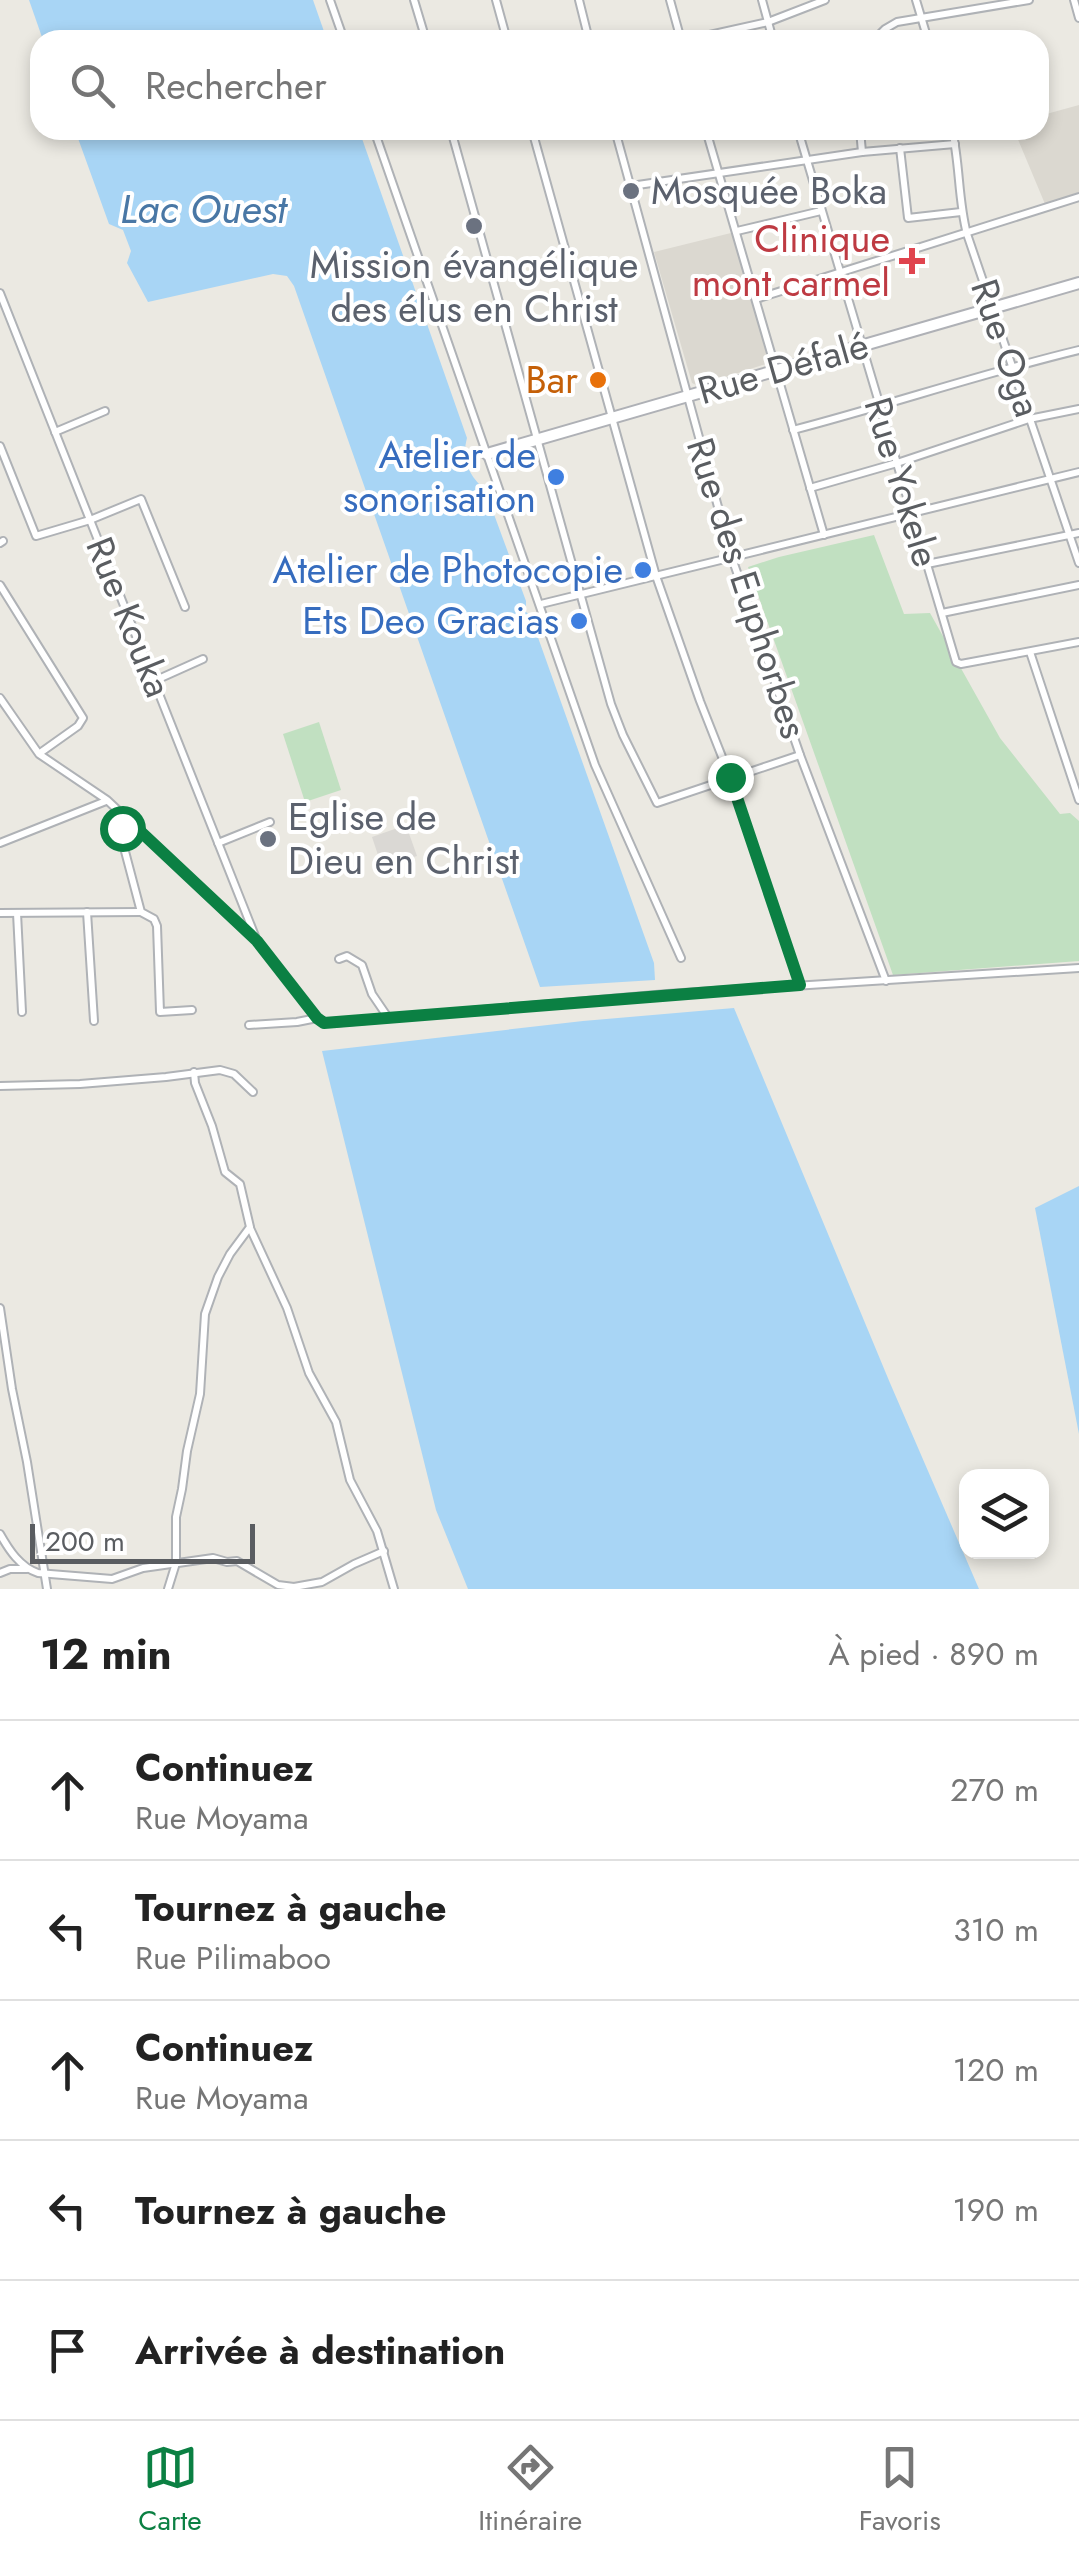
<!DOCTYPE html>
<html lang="fr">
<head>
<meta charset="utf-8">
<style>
	body { margin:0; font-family:Jost,sans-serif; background:#f2f2f2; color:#222 }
	.controls { position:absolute; right:30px; bottom:30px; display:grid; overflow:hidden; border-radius:20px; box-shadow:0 5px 15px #0003 }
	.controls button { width:90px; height:90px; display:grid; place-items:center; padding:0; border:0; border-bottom:2px solid #e0e0e0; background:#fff; color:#222; font:50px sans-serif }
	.scale { position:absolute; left:30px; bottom:25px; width:225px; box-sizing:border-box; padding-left:10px; border:5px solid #5a5d61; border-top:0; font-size:28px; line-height:35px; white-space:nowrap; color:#5a5d61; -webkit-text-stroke:8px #fff; paint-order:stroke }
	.stop { position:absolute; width:30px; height:30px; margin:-22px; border:8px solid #0b8043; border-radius:50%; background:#fff }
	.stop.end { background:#0b8043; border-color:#fff; box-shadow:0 2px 10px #0008 }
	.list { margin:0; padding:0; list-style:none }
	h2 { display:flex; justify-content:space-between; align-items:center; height:130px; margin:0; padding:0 40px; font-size:42px }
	h2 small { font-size:32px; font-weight:400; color:#767676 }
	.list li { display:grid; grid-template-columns:65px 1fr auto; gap:30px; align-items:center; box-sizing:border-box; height:140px; padding:0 40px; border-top:2px solid #e0e0e0 }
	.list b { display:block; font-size:38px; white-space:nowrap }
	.list p { margin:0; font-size:32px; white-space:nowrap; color:#767676 }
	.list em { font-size:32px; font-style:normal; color:#767676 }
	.icon { flex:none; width:55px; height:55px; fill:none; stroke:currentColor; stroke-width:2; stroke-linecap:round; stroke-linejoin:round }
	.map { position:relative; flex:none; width:1079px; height:1589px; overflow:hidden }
	.search { position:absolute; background:#fff; box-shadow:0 5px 15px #0003; left:30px; right:30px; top:30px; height:110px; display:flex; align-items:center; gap:25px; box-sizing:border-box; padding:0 35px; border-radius:30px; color:#767676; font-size:38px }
	.sheet { height:830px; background:#fff }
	nav { display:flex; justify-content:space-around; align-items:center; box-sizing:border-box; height:140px; border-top:2px solid #e0e0e0; background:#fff; font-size:28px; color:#767676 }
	nav a { display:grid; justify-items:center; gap:5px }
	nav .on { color:#0b8043 }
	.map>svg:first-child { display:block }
	.industrial { fill:#dad8d4 }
	.education { fill:#dbd8d0 }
	.green { fill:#c1e0c1 }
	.water { fill:#a8d5f5 }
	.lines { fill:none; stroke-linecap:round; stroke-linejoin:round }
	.street-casing { stroke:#afb2b6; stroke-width:10 }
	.secondary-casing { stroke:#afb1b6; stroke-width:14 }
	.street { stroke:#fff; stroke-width:6 }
	.secondary { stroke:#fff; stroke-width:10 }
	.route { stroke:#0b8043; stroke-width:12 }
	.worship-dot { fill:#6b7280; stroke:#fff; stroke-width:4 }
	.health-dot { fill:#e0444e; stroke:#fff; stroke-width:4 }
	.food-dot { fill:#e8710a; stroke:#fff; stroke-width:4 }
	.shop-dot { fill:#3f7fe0; stroke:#fff; stroke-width:4 }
	.labels { text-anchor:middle; stroke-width:8; stroke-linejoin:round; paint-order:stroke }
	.worship-label { font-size:38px; fill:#5b616d; stroke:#fff; text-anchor:start }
	.health-label { font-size:38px; fill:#be3a42; stroke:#fff; text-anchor:end }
	.street-label { font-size:38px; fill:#5a5d61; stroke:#fff }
	.food-label { font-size:38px; fill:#c56008; stroke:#fff; text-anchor:end }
	.shop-label { font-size:38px; fill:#366cbe; stroke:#fff; text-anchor:end }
	.water-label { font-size:40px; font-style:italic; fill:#4977a5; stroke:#fff }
</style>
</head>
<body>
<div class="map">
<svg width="1079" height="1589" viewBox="0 0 1079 1589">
	<rect width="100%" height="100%" fill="#ebe9e2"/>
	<path class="industrial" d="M406 825 417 856 382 867 372 837Z"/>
	<g class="education">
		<path d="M1079 105V192L1045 204 1014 130H1039V116Z"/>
		<path d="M735 232 769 363 698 386 692 383 654 252Z"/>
	</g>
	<g class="green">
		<path d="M874 535 904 614 930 613 1000 738 1060 814 1070 813 1079 821V961L893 975 748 567 779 557Z"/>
		<path d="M319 722 341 790 305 802 283 734Z"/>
	</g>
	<g class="water">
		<path d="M29 0H313L327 40H43Z"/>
		<path d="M75 130H359L467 438C461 460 469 475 485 490L526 601V612L530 615 654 963 655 980 540 987 294 286 287 276 273 274 148 302 127 263 131 251 123 230 109 224Z"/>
		<path d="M734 1008 890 1383 979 1589H468L436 1510 322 1051 583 1021Z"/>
		<path d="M1079 1186V1434L1035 1208Z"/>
	</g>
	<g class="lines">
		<g class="street-casing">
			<g id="street">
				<path d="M330 0 344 40"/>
				<path d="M414 0 426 40"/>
				<path d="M496 0 507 40"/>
				<path d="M579 0 589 40"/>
				<path d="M670 0 681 40"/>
				<path d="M762 0 773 40"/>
				<path d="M916 0 928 40"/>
				<path d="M1074 0 1079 18"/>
				<path d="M687 40 768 22 825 0"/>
				<path d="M874 40 885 29 897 22 1029 0"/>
				<path d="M374 130 595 765 681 958"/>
				<path d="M451 130 611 704 623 735 657 803 800 755"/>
				<path d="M532 130 656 576 700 701 730 777 800 985"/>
				<path d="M615 130 732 558 800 755 886 981"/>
				<path d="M706 130 824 535"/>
				<path d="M798 130 956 662 961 664 1079 642"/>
				<path d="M860 130 862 152"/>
				<path d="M952 130C960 164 958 200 967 234L1079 563"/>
				<path d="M953 133 962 130"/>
				<path d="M900 148 908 218 961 212"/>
				<path d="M631 186 862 152 955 144"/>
				<path d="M737 231 821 211"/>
				<path d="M0 293 257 941"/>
				<path d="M756 299 1079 197"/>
				<path d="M793 430C889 405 983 373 1079 350"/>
				<path d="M55 432 105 411"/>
				<path d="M0 446 36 536 90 520 141 499 185 607"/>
				<path d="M810 488 897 463 1029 419 1079 409"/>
				<path d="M0 543 3 541"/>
				<path d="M927 564 1079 533"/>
				<path d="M0 585 83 718 78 726 40 753"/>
				<path d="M541 604 1079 472"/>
				<path d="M942 613 1079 585"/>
				<path d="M1030 652 1079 800"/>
				<path d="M154 681 203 659"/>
				<path d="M0 698 39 754 107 800 257 941 317 1018"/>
				<path d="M124 817 122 840 141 912 154 919 157 926 160 1012 192 1010"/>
				<path d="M0 843 106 801"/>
				<path d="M218 843 270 822"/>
				<path d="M87 912 94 1021"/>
				<path d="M0 913 141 912"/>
				<path d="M17 913 22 1012"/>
				<path d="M339 959 347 956 362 965 372 994 387 1016"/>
				<path d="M249 1025 297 1022 317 1018 324 1023H332L667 994 1079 968"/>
				<path d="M0 1086 80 1084 166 1077 220 1070 234 1074 253 1092"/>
				<path d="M250 1228 287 1308 309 1373 336 1422 350 1480 377 1531 394 1589"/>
				<path d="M0 1308 12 1389 27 1462 47 1589"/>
				<path d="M0 1534C9 1550 20 1567 38 1573L112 1579 143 1568 213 1558 227 1562 237 1561 278 1585 294 1587 322 1582 354 1564 384 1551"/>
				<path d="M0 1573 10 1569H27"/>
				<path d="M168 1589 176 1563V1517L182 1489 187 1451 200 1394 205 1314 218 1277 230 1254 250 1227 240 1184 225 1172 212 1126 195 1083 194 1072"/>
			</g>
		</g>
		<g class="secondary-casing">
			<path id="secondary" d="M487 454 1079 283"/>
		</g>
		<use href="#street" class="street"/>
		<use href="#secondary" class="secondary"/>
	</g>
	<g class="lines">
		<path class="route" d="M122 828 124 816 257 941 317 1018 324 1023 800 985 730 777"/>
	</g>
	<g class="worship-dot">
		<circle cx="631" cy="191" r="10"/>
		<circle cx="474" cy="226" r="10"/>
		<circle cx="268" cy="839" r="10"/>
	</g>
	<path class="health-dot" d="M907 246h10v10h10v10h-10v10h-10v-10h-10v-10h10z"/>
	<circle class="food-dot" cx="598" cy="380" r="10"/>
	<g class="shop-dot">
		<circle cx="556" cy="477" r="10"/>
		<circle cx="643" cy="570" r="10"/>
		<circle cx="579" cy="621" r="10"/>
	</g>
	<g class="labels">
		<g class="worship-label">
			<text x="651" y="204">Mosquée Boka</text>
			<text x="474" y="278" text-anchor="middle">Mission évangélique<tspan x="474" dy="44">des élus en Christ</tspan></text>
			<text x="288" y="830">Eglise de<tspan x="288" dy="44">Dieu en Christ</tspan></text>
		</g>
		<g class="health-label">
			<text x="890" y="252">Clinique<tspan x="890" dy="44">mont carmel</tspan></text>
		</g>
		<g class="street-label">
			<text transform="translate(1006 348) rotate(71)" y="13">Rue Oga</text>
			<text transform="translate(783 368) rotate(-16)" y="13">Rue Défalé</text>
			<text transform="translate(902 482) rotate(73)" y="13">Rue Yokele</text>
			<text transform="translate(747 588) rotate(72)" y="13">Rue des Euphorbes</text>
			<text transform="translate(129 617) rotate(68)" y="13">Rue Kouka</text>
		</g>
		<g class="food-label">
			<text x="578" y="393">Bar</text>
		</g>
		<g class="shop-label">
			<text x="536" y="468">Atelier de<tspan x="536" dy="44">sonorisation</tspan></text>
			<text x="623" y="583">Atelier de Photocopie</text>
			<text x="559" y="634">Ets Deo Gracias</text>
		</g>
		<g class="water-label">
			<text x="203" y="223">Lac Ouest</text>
		</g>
	</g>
</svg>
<div class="controls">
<button><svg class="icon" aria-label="layers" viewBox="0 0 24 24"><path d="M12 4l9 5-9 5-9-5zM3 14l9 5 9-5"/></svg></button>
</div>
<div class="scale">200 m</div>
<div class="stop" style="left:122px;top:828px"></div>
<div class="stop end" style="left:730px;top:777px"></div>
<div class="search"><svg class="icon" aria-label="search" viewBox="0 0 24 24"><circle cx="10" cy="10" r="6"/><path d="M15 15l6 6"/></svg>Rechercher</div>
</div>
<section class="sheet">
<h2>12 min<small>À pied · 890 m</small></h2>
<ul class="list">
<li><svg class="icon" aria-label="ahead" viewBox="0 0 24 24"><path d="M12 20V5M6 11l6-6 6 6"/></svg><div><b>Continuez</b><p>Rue Moyama</p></div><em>270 m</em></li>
<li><svg class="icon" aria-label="left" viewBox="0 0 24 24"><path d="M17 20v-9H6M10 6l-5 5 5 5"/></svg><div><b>Tournez à gauche</b><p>Rue Pilimaboo</p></div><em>310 m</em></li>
<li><svg class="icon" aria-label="ahead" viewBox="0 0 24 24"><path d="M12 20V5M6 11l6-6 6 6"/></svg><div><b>Continuez</b><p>Rue Moyama</p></div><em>120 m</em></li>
<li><svg class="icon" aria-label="left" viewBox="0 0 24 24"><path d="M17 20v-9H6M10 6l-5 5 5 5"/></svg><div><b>Tournez à gauche</b></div><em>190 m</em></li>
<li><svg class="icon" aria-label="arrive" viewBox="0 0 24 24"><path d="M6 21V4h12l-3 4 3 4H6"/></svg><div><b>Arrivée à destination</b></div></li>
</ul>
</section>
<nav>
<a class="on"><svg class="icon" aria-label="map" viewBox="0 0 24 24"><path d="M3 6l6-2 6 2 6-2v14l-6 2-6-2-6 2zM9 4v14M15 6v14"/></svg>Carte</a>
<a><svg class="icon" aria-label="directions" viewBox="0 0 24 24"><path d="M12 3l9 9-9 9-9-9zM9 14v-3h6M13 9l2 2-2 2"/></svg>Itinéraire</a>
<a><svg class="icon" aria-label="saved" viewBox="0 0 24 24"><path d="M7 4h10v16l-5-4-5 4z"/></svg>Favoris</a>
</nav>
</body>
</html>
